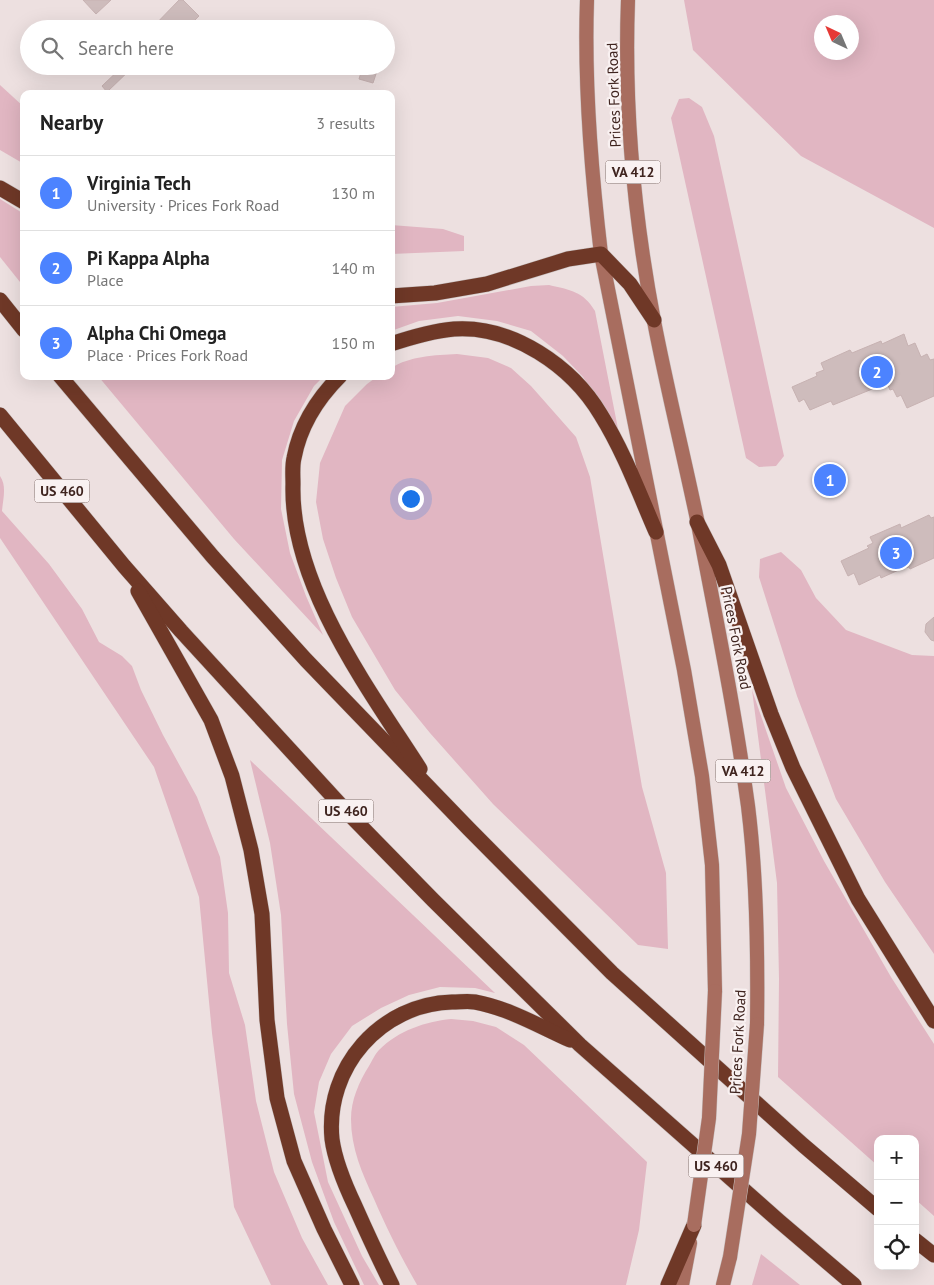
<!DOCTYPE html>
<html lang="en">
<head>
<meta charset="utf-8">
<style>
	body { margin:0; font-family:"PT Sans",sans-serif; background:#f2f2f2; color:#222 }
	.controls { position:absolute; right:15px; bottom:15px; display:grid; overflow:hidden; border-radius:10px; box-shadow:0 5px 20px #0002 }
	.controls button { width:45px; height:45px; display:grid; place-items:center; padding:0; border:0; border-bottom:1px solid #e0e0e0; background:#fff; color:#222; font:25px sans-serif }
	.compass { position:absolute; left:814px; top:15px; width:45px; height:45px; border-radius:50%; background:#fff; box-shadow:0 5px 20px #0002; rotate:316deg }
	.you { position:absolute; left:410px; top:498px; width:18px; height:18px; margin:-12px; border:4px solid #fff; border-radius:50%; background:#1a73e8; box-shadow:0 0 0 8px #1a73e833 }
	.badge { display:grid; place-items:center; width:32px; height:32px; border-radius:50%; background:#4c83ff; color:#fff; font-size:16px; font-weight:700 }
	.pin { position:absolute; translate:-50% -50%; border:2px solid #fff; box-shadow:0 1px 5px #0006 }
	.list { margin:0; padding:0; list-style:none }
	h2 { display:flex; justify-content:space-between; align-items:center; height:65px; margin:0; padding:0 20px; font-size:21px }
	h2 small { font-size:16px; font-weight:400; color:#767676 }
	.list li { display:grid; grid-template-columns:32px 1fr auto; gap:15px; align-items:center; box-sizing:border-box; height:75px; padding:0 20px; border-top:1px solid #e0e0e0 }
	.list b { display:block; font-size:19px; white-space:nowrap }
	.list p { margin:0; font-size:16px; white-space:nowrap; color:#767676 }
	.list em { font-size:16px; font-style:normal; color:#767676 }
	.icon { flex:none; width:28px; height:28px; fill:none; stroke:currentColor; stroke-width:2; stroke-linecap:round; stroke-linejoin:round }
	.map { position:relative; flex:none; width:934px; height:1285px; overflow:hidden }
	.search { position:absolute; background:#fff; box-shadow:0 5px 20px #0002; left:20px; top:20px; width:375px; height:55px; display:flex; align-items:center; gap:12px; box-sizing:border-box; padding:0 18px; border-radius:28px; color:#767676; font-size:19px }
	.panel { position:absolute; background:#fff; box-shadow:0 5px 20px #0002; left:20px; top:90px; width:375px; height:290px; border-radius:10px }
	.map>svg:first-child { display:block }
	.green { fill:#e1b6c2; fill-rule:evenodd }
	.building { fill:#cebcbc; stroke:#c7b2b2 }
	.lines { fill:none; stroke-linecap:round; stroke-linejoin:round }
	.primary-casing { stroke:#c5bdbc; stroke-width:15 }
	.motorway-casing { stroke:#c5bdbc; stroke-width:16 }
	.primary { stroke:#a86d5f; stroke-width:14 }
	.motorway { stroke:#6f3827; stroke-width:15 }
	.primary-bridge-casing { stroke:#c5bdbc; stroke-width:15; stroke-linecap:butt }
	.primary-bridge { stroke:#a86d5f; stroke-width:14 }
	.labels { text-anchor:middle; stroke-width:4.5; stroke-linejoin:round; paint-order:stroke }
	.shield { fill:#f9f1f1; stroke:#77625e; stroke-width:1 }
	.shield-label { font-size:14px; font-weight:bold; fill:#3f241f }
	.street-label { font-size:15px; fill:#3f241f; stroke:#f9f1f1 }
</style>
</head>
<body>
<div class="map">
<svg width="934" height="1285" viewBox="0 0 934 1285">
	<rect width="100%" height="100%" fill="#ede0e0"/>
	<g class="green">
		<path d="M684 0H934V228L801 156 693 50ZM822 22H852V52H822Z"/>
		<path d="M0 85 24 107V164L0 150Z"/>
		<path d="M689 98 702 107 714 136 784 456 776 466 759 467 746 458 671 118 679 99Z"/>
		<path d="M0 199 24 214V287L0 257Z"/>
		<path d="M391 225 443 229 464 236V251L391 254Z"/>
		<path d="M549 285C570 290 583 291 595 311L619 434 583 377 563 356 531 331 497 321 458 316 419 321 391 331V307L437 303 531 286Z"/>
		<path d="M457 354 488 358 511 368 531 386 576 437 590 477 642 787 666 873 668 949 638 945 493 804 430 733 395 690 352 617 336 578 323 539 316 502 320 463 345 406 367 384 378 376H391V368C410 356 435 355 457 354Z"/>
		<path d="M98 376H324L314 386 294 421 282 460 281 509 290 553 306 596 323 635 234 539Z"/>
		<path d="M0 476C7 486 3 499 2 511L49 564 82 609 99 642 122 656 132 666 141 690 163 735 197 797 220 857 228 913 229 973 245 1025 256 1101 274 1172 302 1238 328 1285H271L234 1207 212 1033 199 897 154 767 0 538Z"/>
		<path d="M781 552 801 570 816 598 846 630 912 655 934 656V954L885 882 836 799 797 696 759 577 760 559Z"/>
		<path d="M752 690 786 788 824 861 891 977 934 1044V1216L915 1199V1139H878V1166L778 1077 779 979 777 883Z"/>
		<path d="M250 760 495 993 475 988 440 987 409 995 381 1008 352 1026 331 1054 319 1082 314 1112 328 1182 362 1256 379 1285H364L334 1222 312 1162 294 1094 287 1024 281 915 270 843Z"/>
		<path d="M451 1019 473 1021 496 1027 524 1045 647 1162 639 1230 626 1285H417L416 1283C400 1255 387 1229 374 1199 362 1173 351 1148 351 1119 351 1100 359 1082 369 1066 372 1061 375 1054 379 1050 399 1030 425 1022 451 1019Z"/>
		<path d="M761 1254 800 1285H752Z"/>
	</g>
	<g class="building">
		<path d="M83 0H111L96 14Z"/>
		<path d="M179 0H183L199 16 186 29H151Z"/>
		<path d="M123 66H134L107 92 102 86Z"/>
		<path d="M363 66 377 71 373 83 359 79Z"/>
		<path d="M904 334 908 346 915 343 921 357 927 354 930 360 934 359V396L907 408 901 395 897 397 893 389 890 390 887 383 833 405 831 401 810 410 804 399 799 402 792 387 817 376 816 373 824 370 821 363 850 350 852 353 881 341 882 344Z"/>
		<path d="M929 515 931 518 934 517V558L910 569 909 567 903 568 881 578 880 575 859 585 854 573 848 576 841 561 869 548 867 546 873 543 870 537 900 524 901 528Z"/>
		<path d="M934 617V641L931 640 925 632 926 624Z"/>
	</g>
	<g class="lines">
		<g class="primary-casing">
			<g id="primary">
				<path d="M587 0C584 85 591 170 601 254L684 670 702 776 712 865 715 991"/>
				<path d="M628 0C624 107 634 216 654 321 667 389 684 456 698 524 716 618 735 711 748 806 757 878 758 952 757 1024"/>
				<path d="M682 1285 690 1243"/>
				<path d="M723 1285 730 1257"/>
			</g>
		</g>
		<g class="motorway-casing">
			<g id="motorway">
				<path d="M0 188 24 202"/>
				<path d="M391 296 435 293 487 284 568 259 601 254 630 284 654 320"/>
				<path d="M0 300 24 330"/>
				<path d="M391 344C412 337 432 331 454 329 512 325 572 366 601 415 624 452 639 493 656 532"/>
				<path d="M60 376 213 557 306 660 469 829 612 973 803 1145 878 1209"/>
				<path d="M340 376C317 399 300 426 294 458 292 466 293 476 293 484 290 584 368 688 420 769"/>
				<path d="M0 415 124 566 181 631 347 812 433 900 580 1045 779 1221 854 1285"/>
				<path d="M697 522 719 565 771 714 793 768 858 899 934 1021"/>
				<path d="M138 591 211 720 232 776 251 850 262 914 267 1020 277 1098 294 1161 324 1229 352 1285"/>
				<path d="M915 1240 934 1255"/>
				<path d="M392 1285C379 1259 367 1233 355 1206 345 1185 335 1162 332 1139 325 1067 381 1004 452 1002 460 1002 468 1001 475 1002 508 1008 539 1026 570 1040"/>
				<path d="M668 1285 694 1225"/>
			</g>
		</g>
		<use href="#primary" class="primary"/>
		<use href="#motorway" class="motorway"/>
		<g class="primary-bridge-casing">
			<g id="primary-bridge">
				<path d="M694 1225 709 1118 715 991"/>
				<path d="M730 1257 749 1134 757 1024"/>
			</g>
		</g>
		<use href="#primary-bridge" class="primary-bridge"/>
	</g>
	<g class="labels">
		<g class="shield">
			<rect x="605.5" y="160.5" width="55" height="23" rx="4"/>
			<rect x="34.5" y="479.5" width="55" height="23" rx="4"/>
			<rect x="715.5" y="759.5" width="55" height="23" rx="4"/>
			<rect x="318.5" y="799.5" width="55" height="23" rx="4"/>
			<rect x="688.5" y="1154.5" width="55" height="23" rx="4"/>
		</g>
		<g class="shield-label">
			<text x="633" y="177">VA 412</text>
			<text x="62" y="496">US 460</text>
			<text x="743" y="776">VA 412</text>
			<text x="346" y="816">US 460</text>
			<text x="716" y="1171">US 460</text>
		</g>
		<g class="street-label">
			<text transform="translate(614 95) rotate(-92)" y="5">Prices Fork Road</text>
			<text transform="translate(736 638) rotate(79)" y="5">Prices Fork Road</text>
			<text transform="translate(738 1042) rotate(-87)" y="5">Prices Fork Road</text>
		</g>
	</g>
</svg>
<div class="controls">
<button>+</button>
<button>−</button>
<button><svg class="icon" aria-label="locate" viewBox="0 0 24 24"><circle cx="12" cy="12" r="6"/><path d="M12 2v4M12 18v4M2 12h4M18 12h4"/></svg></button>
</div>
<svg class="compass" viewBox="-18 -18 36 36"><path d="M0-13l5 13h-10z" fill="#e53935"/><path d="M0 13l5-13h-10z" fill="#767676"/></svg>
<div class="you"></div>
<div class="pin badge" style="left:830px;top:480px">1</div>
<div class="pin badge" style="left:877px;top:372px">2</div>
<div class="pin badge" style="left:896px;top:553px">3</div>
<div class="search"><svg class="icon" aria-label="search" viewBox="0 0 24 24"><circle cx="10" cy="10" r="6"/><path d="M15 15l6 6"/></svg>Search here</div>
<section class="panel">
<h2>Nearby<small>3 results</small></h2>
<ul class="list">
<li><span class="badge">1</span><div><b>Virginia Tech</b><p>University · Prices Fork Road</p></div><em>130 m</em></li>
<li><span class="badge">2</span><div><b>Pi Kappa Alpha</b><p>Place</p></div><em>140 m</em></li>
<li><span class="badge">3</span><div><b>Alpha Chi Omega</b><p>Place · Prices Fork Road</p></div><em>150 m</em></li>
</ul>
</section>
</div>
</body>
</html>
